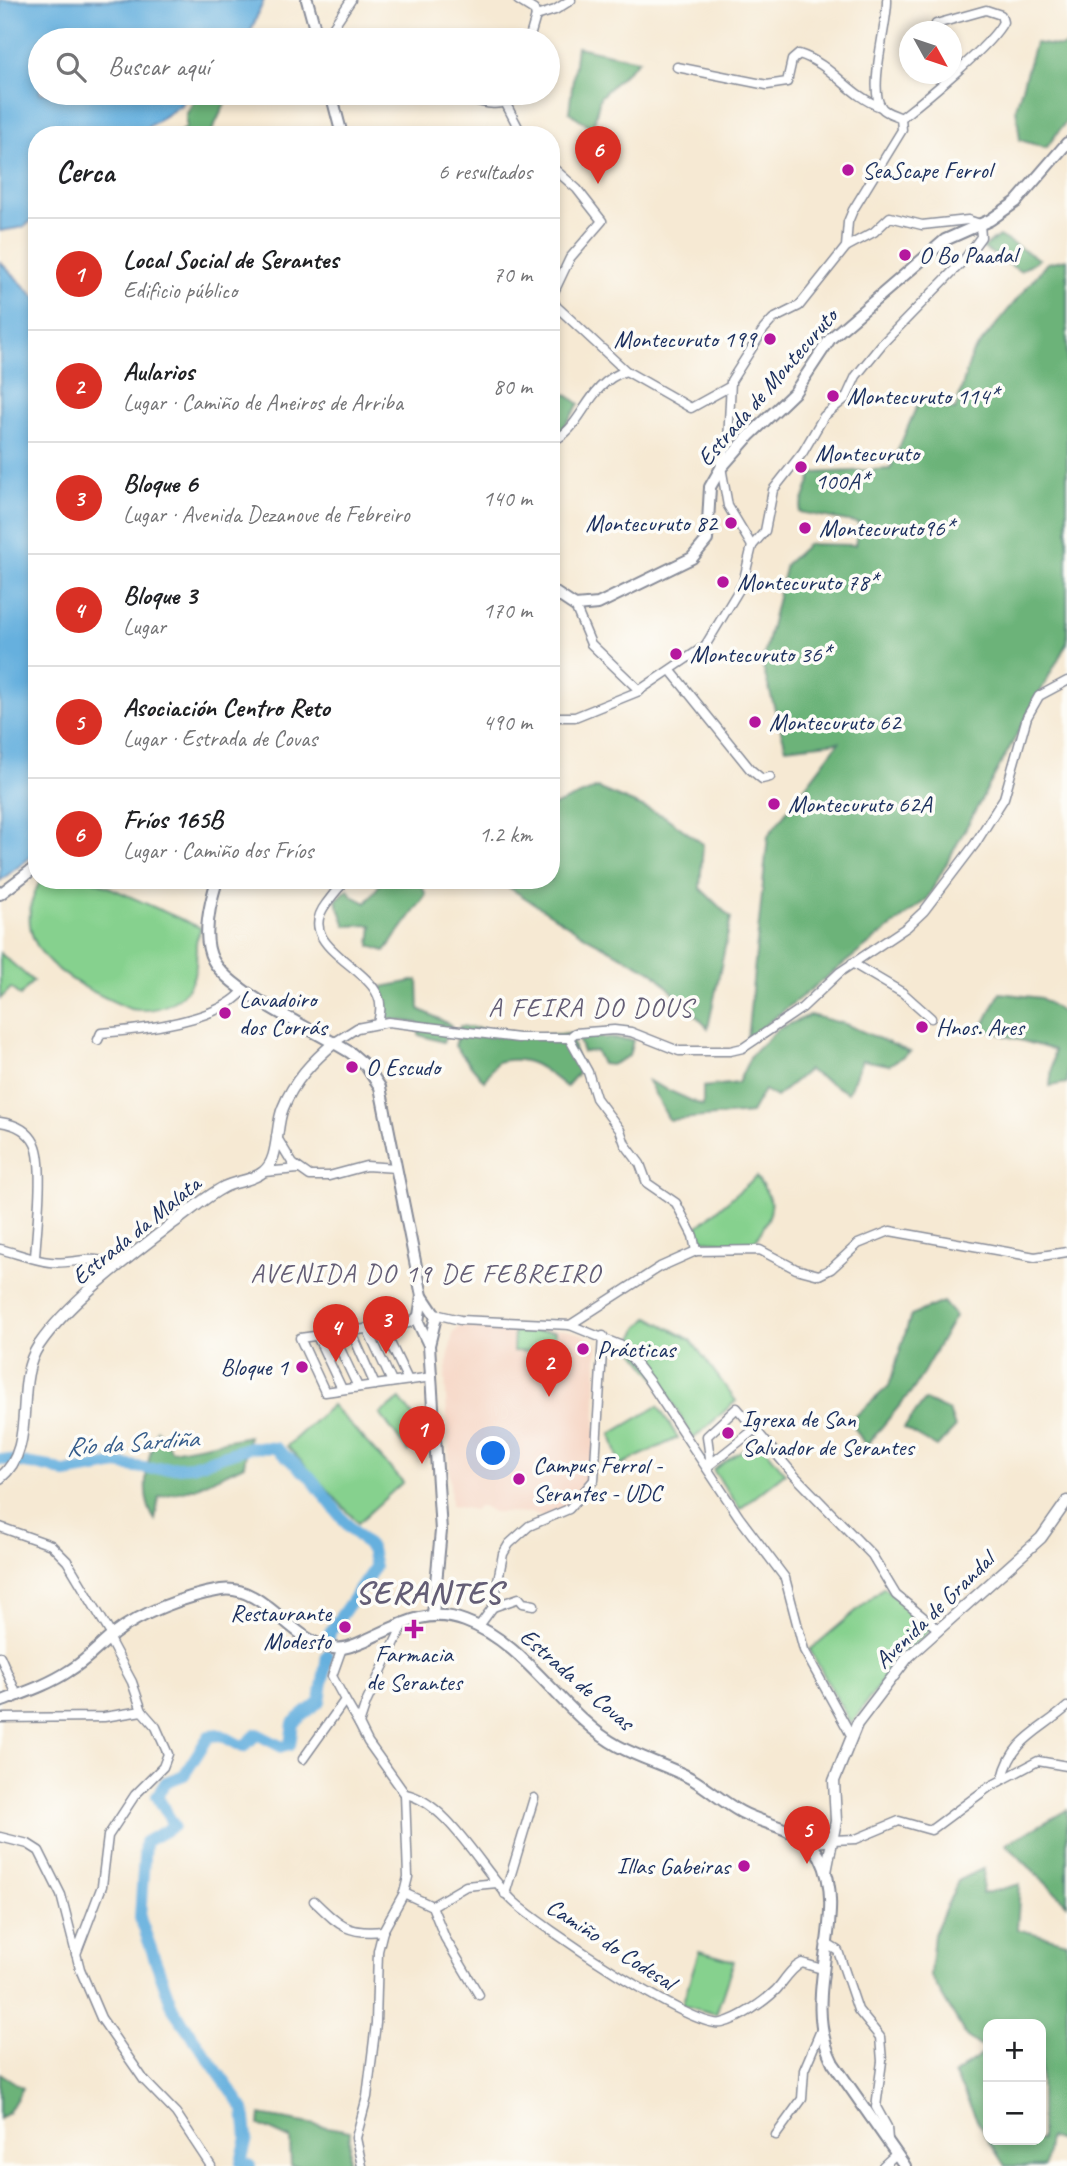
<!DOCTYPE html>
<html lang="es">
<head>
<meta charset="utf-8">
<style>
	body { margin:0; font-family:Caveat,sans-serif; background:#f6f6f6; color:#202124 }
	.controls { position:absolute; right:21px; bottom:21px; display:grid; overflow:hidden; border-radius:14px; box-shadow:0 4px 10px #0003 }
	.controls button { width:63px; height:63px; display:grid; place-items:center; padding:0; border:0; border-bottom:2px solid #e0e0e0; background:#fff; color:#202124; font:35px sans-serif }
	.compass { position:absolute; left:899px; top:21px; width:63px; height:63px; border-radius:50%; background:#fff; box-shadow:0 4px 10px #0003; rotate:130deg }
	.you { position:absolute; left:494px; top:1454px; width:24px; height:24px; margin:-18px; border:5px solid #fff; border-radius:50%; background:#1a73e8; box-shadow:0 0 0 10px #1a73e833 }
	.badge { display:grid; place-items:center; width:46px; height:46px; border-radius:50%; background:#d93025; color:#fff; font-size:23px; font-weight:700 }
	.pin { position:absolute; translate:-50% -58px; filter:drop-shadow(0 2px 4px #0008) }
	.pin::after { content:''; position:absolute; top:37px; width:24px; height:21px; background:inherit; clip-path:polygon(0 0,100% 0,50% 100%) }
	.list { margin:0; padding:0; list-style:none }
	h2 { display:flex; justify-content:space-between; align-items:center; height:91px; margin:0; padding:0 28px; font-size:30px }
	h2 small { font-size:23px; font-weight:400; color:#757577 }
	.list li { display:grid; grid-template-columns:46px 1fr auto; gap:21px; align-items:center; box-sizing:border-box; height:112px; padding:0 28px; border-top:2px solid #e0e0e0 }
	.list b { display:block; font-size:26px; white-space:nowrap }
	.list p { margin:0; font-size:23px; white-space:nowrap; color:#757577 }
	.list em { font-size:23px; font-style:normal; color:#757577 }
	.icon { flex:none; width:38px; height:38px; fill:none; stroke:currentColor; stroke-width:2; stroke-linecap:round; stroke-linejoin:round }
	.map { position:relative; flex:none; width:1067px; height:2166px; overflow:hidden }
	.search { position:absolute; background:#fff; box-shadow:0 4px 10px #0003; left:28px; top:28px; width:532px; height:77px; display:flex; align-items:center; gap:18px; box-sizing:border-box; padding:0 24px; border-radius:38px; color:#757577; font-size:26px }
	.panel { position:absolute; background:#fff; box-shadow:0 4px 10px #0003; left:28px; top:126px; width:532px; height:763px; border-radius:28px }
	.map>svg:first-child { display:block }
	.built { fill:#f5d3c1 }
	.green { fill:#86d18e; stroke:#508076; stroke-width:2 }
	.forest { fill:#6cb379; stroke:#44716c; stroke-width:2; fill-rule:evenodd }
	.water { fill:#66b0de; stroke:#40709e; stroke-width:2 }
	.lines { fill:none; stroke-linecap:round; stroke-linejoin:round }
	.river { stroke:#66b0de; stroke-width:12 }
	.minor-casing { stroke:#888c98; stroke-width:11 }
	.tertiary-casing { stroke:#888c98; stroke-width:13 }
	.secondary-casing { stroke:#888c98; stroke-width:14 }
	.minor { stroke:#fff; stroke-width:8 }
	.tertiary { stroke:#fff; stroke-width:10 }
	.secondary { stroke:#fff; stroke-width:10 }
	.poi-dot { fill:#b5179e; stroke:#fdfcf7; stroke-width:2.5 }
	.labels { text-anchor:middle; stroke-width:7; stroke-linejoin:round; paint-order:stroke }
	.poi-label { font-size:24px; fill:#1b2f5e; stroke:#fdfcf7; text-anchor:start }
	.street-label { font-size:24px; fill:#1b2f5e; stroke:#fdfcf7 }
	.neighbourhood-label { font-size:26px; letter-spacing:2px; fill:#645e76; stroke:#fdfcf7 }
	.water-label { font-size:26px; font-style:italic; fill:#355c8b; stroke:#fdfcf7 }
	.district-label { font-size:32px; font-weight:bold; letter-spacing:2px; fill:#645e76; stroke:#fdfcf7 }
</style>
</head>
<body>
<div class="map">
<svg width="1067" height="2166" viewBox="0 0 1067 2166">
	<rect width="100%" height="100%" fill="#fdfcf7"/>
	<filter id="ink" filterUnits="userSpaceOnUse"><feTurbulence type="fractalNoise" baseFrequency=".0143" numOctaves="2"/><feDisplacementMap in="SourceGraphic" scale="14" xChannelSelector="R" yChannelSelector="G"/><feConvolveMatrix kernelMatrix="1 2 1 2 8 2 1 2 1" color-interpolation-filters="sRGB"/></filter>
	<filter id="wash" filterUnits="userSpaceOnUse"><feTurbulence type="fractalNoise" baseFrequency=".00686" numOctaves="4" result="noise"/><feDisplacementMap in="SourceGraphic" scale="28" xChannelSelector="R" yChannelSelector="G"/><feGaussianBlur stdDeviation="1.57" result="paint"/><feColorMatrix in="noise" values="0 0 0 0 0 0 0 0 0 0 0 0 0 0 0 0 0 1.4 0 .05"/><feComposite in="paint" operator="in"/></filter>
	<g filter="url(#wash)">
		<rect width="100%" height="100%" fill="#f6e9d3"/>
		<path class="built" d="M460 1326 565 1330 582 1334 597 1345 595 1465 582 1493 569 1506 545 1517 534 1513 494 1512 479 1506 475 1510 451 1506 445 1376 453 1332Z"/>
		<g class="green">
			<path d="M41 880H93L201 928C192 947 198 947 196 965 192 1000 160 1014 130 1009 78 986 0 952 41 880Z"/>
			<path d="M0 953 33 981 20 996 11 988 0 999Z"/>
			<path d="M756 1177C781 1208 771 1213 753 1245L703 1240 696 1228Z"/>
			<path d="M649 1317 691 1340 736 1401 693 1439 666 1391 630 1346 638 1328Z"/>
			<path d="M514 1330 555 1332 554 1353 513 1351Z"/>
			<path d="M400 1399 428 1435 408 1451 380 1414Z"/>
			<path d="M332 1405 403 1482 358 1523 287 1446Z"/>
			<path d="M658 1406 678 1438 620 1465 611 1434Z"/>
			<path d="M758 1439 785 1473 740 1509 713 1470Z"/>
			<path d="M884 1587 932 1629 900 1656 851 1724 810 1650Z"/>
			<path d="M699 1951 734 1961 716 2014 682 2005Z"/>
		</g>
		<g class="forest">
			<path d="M1035 43 1061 47 1067 44V120L1046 148 1020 140 1016 108Z"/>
			<path d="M577 47 639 60 600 97 593 128 569 112Z"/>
			<path d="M198 93H230L210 135H177L186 127V115Z"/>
			<path d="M999 236 1039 259 1020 271 983 248Z"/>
			<path d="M1067 259V643L927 899 747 1039 768 836 839 742 786 748 762 664 786 564 808 544 855 545 859 523 799 512 813 473 890 469 919 401 955 410 972 354 1047 263Z"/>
			<path d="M566 394 579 404 559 435 558 395Z"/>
			<path d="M597 788 664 816 703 844 700 888 731 918 708 1028 654 973 588 938 502 883 504 880H551V807Z"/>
			<path d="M383 880H419L426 895 385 951 370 946 372 925 346 926 336 900 348 889 352 896 366 903Z"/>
			<path d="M418 980 419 1009 451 1025 443 1042 419 1035 418 1023 383 1018 382 987Z"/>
			<path d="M1000 993 1041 998 1067 1016V1083L1050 1086 1054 1050 982 1029Z"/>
			<path d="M810 1015 845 1024 910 1052 889 1065 862 1060 848 1093 808 1070 776 1097 764 1090 751 1113 669 1120 648 1081 703 1106V1087L738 1083 751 1055 778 1029Z"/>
			<path d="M460 1026 528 1035 571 1034 579 1072 566 1087C543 1068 528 1054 497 1062L484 1081 455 1046Z"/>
			<path d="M577 1036 633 1040 629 1056 611 1065 602 1064 596 1051 583 1052Z"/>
			<path d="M943 1302 955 1316 915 1387 866 1446 850 1421 889 1386 911 1315Z"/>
			<path d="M925 1400 949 1411 955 1428 937 1447 904 1428Z"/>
			<path d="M157 1430 172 1451 249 1436 244 1465 195 1488 159 1497 155 1520C138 1495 148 1457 157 1430Z"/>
			<path d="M1067 1810V1904L1006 1844Z"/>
			<path d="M984 1868 982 1894 1020 1884 1017 1929 1067 1942V2142L1049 2138 1045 2166H1005L985 2135 954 2074 987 2051 966 2036 930 1975 934 1934 958 1881ZM988 2024H1041V2140H988Z"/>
			<path d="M0 2073 23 2088 8 2113 0 2119Z"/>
			<path d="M260 2115 350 2131 348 2166H291L290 2139 259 2125Z"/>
		</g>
		<g class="water">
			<path d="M0 0H264L247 40H40V93H186L181 105 136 135H37V216L24 227 0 231Z"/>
			<path d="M0 262 37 299V852L0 881Z"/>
		</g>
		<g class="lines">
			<g class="river">
				<path d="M0 1459 50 1467 65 1473 117 1464 150 1469 192 1466 250 1447 276 1448 310 1477 344 1521 371 1549 375 1567 330 1632 329 1639"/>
				<path d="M250 2166 241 2162 247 2138 244 2109 173 2009 140 1918 145 1842 174 1826 157 1796 166 1782 184 1775 209 1736 221 1735 243 1747 257 1734 282 1747 290 1745 293 1723 320 1701 327 1655"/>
			</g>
		</g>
	</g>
	<g filter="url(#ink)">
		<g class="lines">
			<g class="minor-casing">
				<g id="minor">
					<path d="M518 0 534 10 536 16"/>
					<path d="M536 16 555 10 571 0"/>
					<path d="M314 40 331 30 351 0"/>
					<path d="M529 40 536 16"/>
					<path d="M677 67 767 85 787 82 792 60 799 54C832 64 849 96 881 107"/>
					<path d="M452 93C474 99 501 114 517 93"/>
					<path d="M506 104 520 131"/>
					<path d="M901 118C924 100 992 45 1003 22L1001 15 986 10 936 24"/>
					<path d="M551 166 577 189 602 221 570 258 552 296 556 306 626 371C585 384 583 431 551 441"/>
					<path d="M626 371 691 408 729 387"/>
					<path d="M752 546 728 506 720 461 728 443 731 381 764 329 773 319 799 306 846 247 848 222 853 210 902 130 901 118C896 115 886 113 882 108 867 92 888 22 887 0"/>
					<path d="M575 606 591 644 640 691"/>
					<path d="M671 671 750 769 762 779 770 777"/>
					<path d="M551 717H575L637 692 705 646 743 583 752 546 765 531 773 490 803 452 824 416 846 398 856 376 882 344 964 260 981 237 980 224 968 220 922 225 890 217 874 232 846 247"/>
					<path d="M347 880C339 886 332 896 326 904 295 944 366 965 378 996 382 1005 380 1014 378 1023"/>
					<path d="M852 963 903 993 931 1018"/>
					<path d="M569 1038 588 1072 596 1098 620 1130 625 1144 640 1164 647 1183 676 1203 693 1236 696 1251"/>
					<path d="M98 1040 101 1033C139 1030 219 1022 244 990"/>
					<path d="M335 1042 357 1028 388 1022 518 1038H569L575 1033 614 1030 631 1032 679 1051H730L743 1048 802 1008 840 972 907 927 924 911 975 844 1004 798 1027 717 1039 696 1067 681"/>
					<path d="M0 1122C15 1124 28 1130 35 1144 45 1164 36 1234 35 1258"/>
					<path d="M276 1136 293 1164 310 1176H329L366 1166 396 1168"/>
					<path d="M264 1172 298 1169"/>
					<path d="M0 1249C16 1253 33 1260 50 1262 72 1265 95 1253 117 1266"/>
					<path d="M435 1314 460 1320 570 1325 622 1346 649 1381 739 1517 785 1578 804 1650 851 1735"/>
					<path d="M419 1315 409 1323 300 1338 325 1392 432 1377"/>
					<path d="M570 1325 660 1267 696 1251 760 1250 796 1269 819 1275 831 1269 858 1244 890 1231 1035 1257 1067 1252"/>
					<path d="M382 1326 408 1380"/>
					<path d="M367 1328 392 1382"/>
					<path d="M351 1331 375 1385"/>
					<path d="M333 1334 358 1387"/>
					<path d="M317 1336 342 1389"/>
					<path d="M707 1467 710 1458 707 1436 737 1408 795 1476 872 1555 896 1595 938 1629"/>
					<path d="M707 1467 755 1429"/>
					<path d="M0 1527 51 1545 67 1561 112 1636"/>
					<path d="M493 1607 519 1598 523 1603 534 1605"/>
					<path d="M479 1626 493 1607 503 1554 509 1544 529 1526 569 1509 594 1480 603 1336"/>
					<path d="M0 1656 17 1695"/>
					<path d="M345 1700 359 1724"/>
					<path d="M0 1718 104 1717 142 1711 132 1682 109 1639"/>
					<path d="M303 1759 345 1700 332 1676 342 1648"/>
					<path d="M1003 1778C1012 1739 1040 1731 1067 1707"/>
					<path d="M405 1794C448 1802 483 1872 513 1901 537 1924 694 2030 722 2023 739 2019 764 2002 776 1990 784 1981 791 1968 802 1963L822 1969"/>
					<path d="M0 1837 28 1844 39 1851 61 1895 80 1969 101 2018 144 2080 176 2113 211 2166"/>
					<path d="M832 1840 856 1839 899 1821 931 1830 989 1787 1038 1761 1067 1766"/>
					<path d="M404 1893 432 1906 445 1938 479 1995"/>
					<path d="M505 1894 534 1798"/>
					<path d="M314 1901C339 1925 347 1935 383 1931"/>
					<path d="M432 1906 466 1886 497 1883"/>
					<path d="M825 1943 838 1951 858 2010 880 2037 882 2061 876 2107 887 2127 888 2140"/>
					<path d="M76 1954 102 1886 108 1836 135 1795 163 1767 168 1754 156 1727 142 1711"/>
					<path d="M776 2135 802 2099 804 2070 821 2030"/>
					<path d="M362 2166 356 2138 367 2097 376 2023 378 1951 383 1931 404 1893 408 1877 405 1794 368 1742 359 1724 366 1703 404 1623"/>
					<path d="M883 2166 896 2154"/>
				</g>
			</g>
			<g class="tertiary-casing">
				<g id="tertiary">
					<path d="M0 1478C39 1446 12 1385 39 1345 70 1300 129 1257 172 1224 189 1212 205 1197 224 1187 236 1181 252 1181 263 1172 280 1160 275 1126 283 1108 294 1080 313 1061 335 1042"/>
					<path d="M808 1843 832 1840"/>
					<path d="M826 1872 836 1821 834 1781 857 1724 908 1657 1041 1538 1067 1501"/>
				</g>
			</g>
			<g class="secondary-casing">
				<g id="secondary">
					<path d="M307 0 318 40"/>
					<path d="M331 93 342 135"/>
					<path d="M551 590 575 606 598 604 692 558 707 540 710 487 721 468 749 436 795 392 830 339 945 240 990 220 1016 202 1067 143"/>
					<path d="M217 880C210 903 201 938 213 960 230 993 317 1031 351 1053L366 1066 380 1087 422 1296 436 1317 429 1345"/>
					<path d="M0 894 37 866"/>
					<path d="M422 1296 418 1322 429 1345 441 1531 433 1614"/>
					<path d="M0 1702C23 1693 48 1685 69 1671 86 1661 99 1646 114 1634 142 1612 186 1596 221 1590 265 1584 291 1643 333 1648 345 1650 356 1644 366 1640 401 1624 428 1607 465 1621 527 1643 564 1717 618 1746 642 1759 669 1766 692 1779 709 1789 724 1803 741 1812 767 1826 805 1829 820 1857 851 1917 798 1994 833 2063L905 2166"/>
				</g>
			</g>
			<use href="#minor" class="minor"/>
			<use href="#tertiary" class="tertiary"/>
			<use href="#secondary" class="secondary"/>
		</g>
	</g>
	<g class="poi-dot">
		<circle cx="848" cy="170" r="7"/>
		<circle cx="905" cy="255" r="7"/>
		<circle cx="770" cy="339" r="7"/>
		<circle cx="833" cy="396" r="7"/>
		<circle cx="801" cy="467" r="7"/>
		<circle cx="731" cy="523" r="7"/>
		<circle cx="805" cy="528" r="7"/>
		<circle cx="723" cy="582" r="7"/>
		<circle cx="676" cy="654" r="7"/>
		<circle cx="755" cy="722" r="7"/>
		<circle cx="774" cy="804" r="7"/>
		<circle cx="225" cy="1013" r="7"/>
		<circle cx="922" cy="1027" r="7"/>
		<circle cx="352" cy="1067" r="7"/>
		<circle cx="583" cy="1349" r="7"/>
		<circle cx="302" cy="1367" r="7"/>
		<circle cx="728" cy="1433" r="7"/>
		<circle cx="519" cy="1479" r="7"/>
		<circle cx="345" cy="1627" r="7"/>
		<path d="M410.5 1618.5h7v7h7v7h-7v7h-7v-7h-7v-7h7z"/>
		<circle cx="744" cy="1866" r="7"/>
	</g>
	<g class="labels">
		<g class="poi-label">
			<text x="862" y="178">SeaScape Ferrol</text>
			<text x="919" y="263">O Bo Paadal</text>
			<text x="756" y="347" text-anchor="end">Montecuruto 199</text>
			<text x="847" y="404">Montecuruto 114*</text>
			<text x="815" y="461">Montecuruto<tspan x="815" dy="28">100A*</tspan></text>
			<text x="717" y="531" text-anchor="end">Montecuruto 82</text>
			<text x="819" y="536">Montecuruto96*</text>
			<text x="737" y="590">Montecuruto 78*</text>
			<text x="690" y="662">Montecuruto 36*</text>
			<text x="769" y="730">Montecuruto 62</text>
			<text x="788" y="812">Montecuruto 62A</text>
			<text x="239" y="1007">Lavadoiro<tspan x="239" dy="28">dos Corrás</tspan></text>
			<text x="936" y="1035">Hnos. Ares</text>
			<text x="366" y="1075">O Escudo</text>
			<text x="597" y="1357">Prácticas</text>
			<text x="288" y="1375" text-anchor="end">Bloque 1</text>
			<text x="742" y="1427">Igrexa de San<tspan x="742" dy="28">Salvador de Serantes</tspan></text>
			<text x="533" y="1473">Campus Ferrol -<tspan x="533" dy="28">Serantes - UDC</tspan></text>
			<text x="331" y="1621" text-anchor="end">Restaurante<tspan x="331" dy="28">Modesto</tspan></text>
			<text x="414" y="1662" text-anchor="middle">Farmacia<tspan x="414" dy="28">de Serantes</tspan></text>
			<text x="730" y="1874" text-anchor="end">Illas Gabeiras</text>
		</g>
		<g class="street-label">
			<text transform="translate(767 387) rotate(-49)" y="8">Estrada de Montecuruto</text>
			<text transform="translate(136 1230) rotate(-39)" y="8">Estrada da Malata</text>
			<text transform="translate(934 1610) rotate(-44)" y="8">Avenida de Grandal</text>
			<text transform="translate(577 1679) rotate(41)" y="8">Estrada de Covas</text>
			<text transform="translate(611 1944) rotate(33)" y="8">Camiño do Codesal</text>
		</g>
		<g class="neighbourhood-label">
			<text x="591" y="1016">A FEIRA DO DOUS</text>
			<text x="426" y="1282">AVENIDA DO 19 DE FEBREIRO</text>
		</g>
		<g class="water-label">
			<text transform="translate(132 1442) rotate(-4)" y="9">Río da Sardiña</text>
		</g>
		<g class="district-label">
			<text x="429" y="1603">SERANTES</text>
		</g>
	</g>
</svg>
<div class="controls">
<button>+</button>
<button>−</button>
</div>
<svg class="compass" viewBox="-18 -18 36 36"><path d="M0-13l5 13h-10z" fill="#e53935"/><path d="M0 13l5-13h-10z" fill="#757577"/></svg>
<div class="you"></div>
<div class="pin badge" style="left:422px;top:1464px">1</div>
<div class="pin badge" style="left:549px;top:1397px">2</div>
<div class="pin badge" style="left:386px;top:1354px">3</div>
<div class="pin badge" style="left:336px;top:1362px">4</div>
<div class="pin badge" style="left:807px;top:1864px">5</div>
<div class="pin badge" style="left:598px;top:184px">6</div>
<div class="search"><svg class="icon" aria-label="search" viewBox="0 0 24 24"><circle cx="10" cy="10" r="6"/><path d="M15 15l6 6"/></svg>Buscar aquí</div>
<section class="panel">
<h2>Cerca<small>6 resultados</small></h2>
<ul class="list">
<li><span class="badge">1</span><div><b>Local Social de Serantes</b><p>Edificio público</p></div><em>70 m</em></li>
<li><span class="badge">2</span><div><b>Aularios</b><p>Lugar · Camiño de Aneiros de Arriba</p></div><em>80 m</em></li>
<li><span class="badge">3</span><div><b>Bloque 6</b><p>Lugar · Avenida Dezanove de Febreiro</p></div><em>140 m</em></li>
<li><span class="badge">4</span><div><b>Bloque 3</b><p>Lugar</p></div><em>170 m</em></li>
<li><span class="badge">5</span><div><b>Asociación Centro Reto</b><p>Lugar · Estrada de Covas</p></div><em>490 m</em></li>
<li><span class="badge">6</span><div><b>Fríos 165B</b><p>Lugar · Camiño dos Fríos</p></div><em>1.2 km</em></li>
</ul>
</section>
</div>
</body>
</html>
